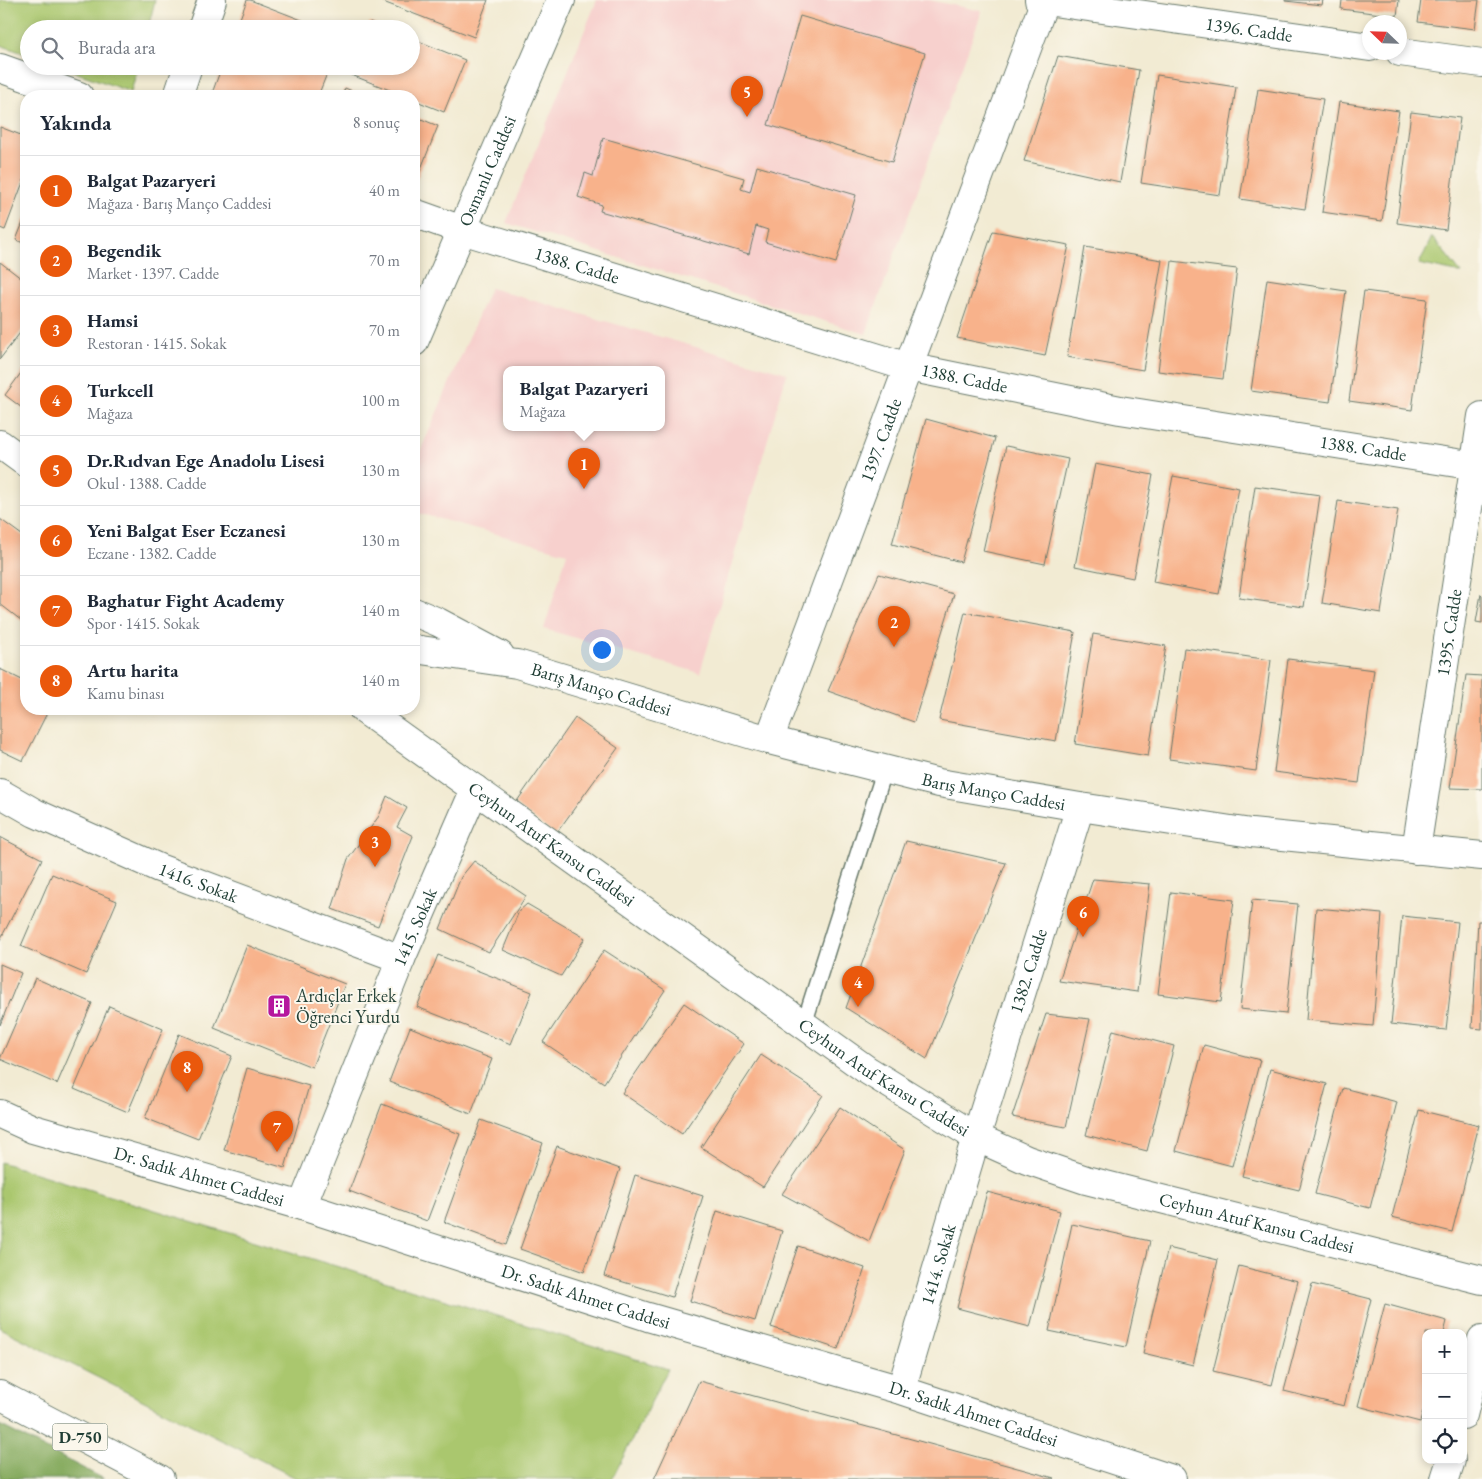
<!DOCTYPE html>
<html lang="tr">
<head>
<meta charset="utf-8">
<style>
	body { margin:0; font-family:"EB Garamond",serif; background:#f2f2f3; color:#1f2937 }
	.controls { position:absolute; right:15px; bottom:15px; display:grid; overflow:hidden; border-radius:10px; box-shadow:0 2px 8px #0003 }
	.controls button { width:45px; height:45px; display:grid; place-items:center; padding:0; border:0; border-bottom:1px solid #e0e1e3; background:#fff; color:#1f2937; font:25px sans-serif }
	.compass { position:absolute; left:1362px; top:15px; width:45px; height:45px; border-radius:50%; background:#fff; box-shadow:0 2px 8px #0003; rotate:293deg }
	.you { position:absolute; left:601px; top:649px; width:18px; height:18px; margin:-12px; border:4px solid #fff; border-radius:50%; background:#1a73e8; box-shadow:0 0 0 8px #1a73e833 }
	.badge { display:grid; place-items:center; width:32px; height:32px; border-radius:50%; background:#ea580c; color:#fff; font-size:16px; font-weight:700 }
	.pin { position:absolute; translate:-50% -41px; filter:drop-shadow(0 1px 2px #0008) }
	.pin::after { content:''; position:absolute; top:26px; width:18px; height:15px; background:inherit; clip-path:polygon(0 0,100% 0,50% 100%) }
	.popup { position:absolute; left:503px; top:366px; width:162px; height:65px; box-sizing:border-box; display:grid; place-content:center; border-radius:10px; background:#fff; filter:drop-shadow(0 1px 4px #0005); font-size:16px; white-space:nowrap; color:#747a83 }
	.popup b { font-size:19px; color:#1f2937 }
	.popup::after { content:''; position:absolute; left:50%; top:100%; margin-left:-10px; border:10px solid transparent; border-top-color:#fff }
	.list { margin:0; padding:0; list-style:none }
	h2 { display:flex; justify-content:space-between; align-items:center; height:65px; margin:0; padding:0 20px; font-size:21px }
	h2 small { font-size:16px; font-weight:400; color:#747a83 }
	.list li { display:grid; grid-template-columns:32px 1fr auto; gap:15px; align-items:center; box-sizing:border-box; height:70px; padding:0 20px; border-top:1px solid #e0e1e3 }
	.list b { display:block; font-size:19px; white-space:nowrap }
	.list p { margin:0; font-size:16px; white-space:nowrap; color:#747a83 }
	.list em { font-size:16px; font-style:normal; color:#747a83 }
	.icon { flex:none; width:28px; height:28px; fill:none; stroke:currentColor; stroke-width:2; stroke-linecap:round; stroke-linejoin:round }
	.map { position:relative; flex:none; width:1482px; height:1479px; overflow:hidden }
	.search { position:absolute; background:#fff; box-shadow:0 2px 8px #0003; left:20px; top:20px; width:400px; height:55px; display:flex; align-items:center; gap:12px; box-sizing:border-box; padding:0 18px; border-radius:28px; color:#747a83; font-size:19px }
	.panel { position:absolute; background:#fff; box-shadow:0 2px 8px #0003; left:20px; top:90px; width:400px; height:625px; border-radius:20px }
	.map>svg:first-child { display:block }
	.built { fill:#f7d0cd; fill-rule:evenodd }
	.green { fill:#aac76e; stroke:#648251 }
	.forest { fill:#87ac61; stroke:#53744a }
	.building { fill:#f8b28b }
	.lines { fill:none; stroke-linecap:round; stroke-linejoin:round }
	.lane-casing { stroke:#697a6c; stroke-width:18 }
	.street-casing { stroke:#697a6c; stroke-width:30 }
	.secondary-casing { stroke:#697a6c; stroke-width:30 }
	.highway-casing { stroke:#697a6c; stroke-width:30 }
	.lane { stroke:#fff; stroke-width:15 }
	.street { stroke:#fff; stroke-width:28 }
	.secondary { stroke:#fff; stroke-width:28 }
	.highway { stroke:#fff; stroke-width:28 }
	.labels { text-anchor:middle; stroke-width:4; stroke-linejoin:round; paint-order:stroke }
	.shield { fill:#fbf7ec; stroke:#61756b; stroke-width:1 }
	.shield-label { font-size:16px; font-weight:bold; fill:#1f3d34 }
	.street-label { font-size:18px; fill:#1f3d34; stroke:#fbf7ec }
	.poi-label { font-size:18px; fill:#1f3d34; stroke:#fbf7ec; text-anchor:start }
</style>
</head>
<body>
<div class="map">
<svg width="1482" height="1479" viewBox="0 0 1482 1479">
	<rect width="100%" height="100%" fill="#fbf7ec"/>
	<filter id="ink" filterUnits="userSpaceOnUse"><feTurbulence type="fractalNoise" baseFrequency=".02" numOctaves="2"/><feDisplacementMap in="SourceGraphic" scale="10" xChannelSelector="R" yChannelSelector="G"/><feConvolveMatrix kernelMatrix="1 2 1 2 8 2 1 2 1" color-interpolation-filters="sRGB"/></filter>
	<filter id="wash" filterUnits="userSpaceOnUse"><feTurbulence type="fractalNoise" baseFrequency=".0096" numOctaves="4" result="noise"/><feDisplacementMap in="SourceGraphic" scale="20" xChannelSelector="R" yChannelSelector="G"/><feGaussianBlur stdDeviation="1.12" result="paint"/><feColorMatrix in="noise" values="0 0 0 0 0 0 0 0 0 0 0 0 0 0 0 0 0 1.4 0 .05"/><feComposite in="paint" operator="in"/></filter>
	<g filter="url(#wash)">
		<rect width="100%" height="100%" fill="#f2ebd3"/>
		<g class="built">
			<path d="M597 0H929L982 11 866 334 506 223Z"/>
			<path d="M490 288 787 373 700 673 544 629 567 553 414 512V466ZM506 370H662V428H506Z"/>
		</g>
		<g class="green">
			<path d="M0 0H155L148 29H29V55L0 45Z"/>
			<path d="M58 66H138L131 92Z"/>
			<path d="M1432 237 1461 273 1419 264Z"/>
			<path d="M0 1162 668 1369 612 1479H298L0 1328Z"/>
		</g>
		<path class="forest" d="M0 1425 104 1479H0Z"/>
		<g id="blocks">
			<g class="building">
				<path d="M247 0H250L325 29H236Z"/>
				<path d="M378 0H488L474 37Z"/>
				<path d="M1285 0H1323L1322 5 1285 1Z"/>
				<path d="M1342 0H1399L1397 16 1341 9Z"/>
				<path d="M1421 0H1479L1475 29 1418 22Z"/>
				<path d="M800 16 925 53 892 162 768 125Z"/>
				<path d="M370 22 387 29H367Z"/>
				<path d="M411 38 465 60 444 112 414 100V96H405L349 74 352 66H411Z"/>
				<path d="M1058 56 1139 70 1120 182 1024 161Z"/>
				<path d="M222 66H330L318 96H211Z"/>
				<path d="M1157 75 1236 87 1220 195 1141 183Z"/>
				<path d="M345 88 364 96H342Z"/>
				<path d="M1258 89 1323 99 1305 209 1240 199Z"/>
				<path d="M1339 102 1399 111 1382 221 1322 212Z"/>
				<path d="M1411 112 1460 118 1446 230 1397 223Z"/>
				<path d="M414 116 438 126 416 181 414 180Z"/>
				<path d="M0 127 26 137V174L5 230 0 228Z"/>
				<path d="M603 138 744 178 741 189 750 192 757 166 856 195 836 263 765 242 768 230 756 226 749 254 600 211 602 205 578 197 585 173 593 176Z"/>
				<path d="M26 215V244L16 240Z"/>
				<path d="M993 231 1069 245 1045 356 957 338Z"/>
				<path d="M1085 247 1162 260 1143 370 1067 357Z"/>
				<path d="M1172 261 1237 269 1223 379 1158 371Z"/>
				<path d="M0 262 26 282V325L0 359Z"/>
				<path d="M1267 279 1346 291 1330 402 1251 391Z"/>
				<path d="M1364 291 1427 299 1412 410 1349 401Z"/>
				<path d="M26 366V411L5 395Z"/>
				<path d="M926 419 995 438 961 562 892 544Z"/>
				<path d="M1006 446 1068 459 1045 564 983 551Z"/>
				<path d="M1095 464 1153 475 1133 578 1075 566Z"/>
				<path d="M1173 476 1239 488 1219 594 1153 582Z"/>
				<path d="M1255 486 1320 495 1304 607 1239 598Z"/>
				<path d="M1338 501 1398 510 1381 613 1322 603Z"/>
				<path d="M0 519 26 538V624L0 604Z"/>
				<path d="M879 574 954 594 914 722 828 691Z"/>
				<path d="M1481 594 1482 595V623L1476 622Z"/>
				<path d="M965 612 1075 632 1056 741 939 720Z"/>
				<path d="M1093 634 1166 646 1148 756 1075 744Z"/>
				<path d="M1184 648 1271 660 1256 771 1169 759Z"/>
				<path d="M1288 659 1374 670 1359 783 1274 772Z"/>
				<path d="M0 669 26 682V709H49L23 761 0 750Z"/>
				<path d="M1466 675 1482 676V789L1450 788Z"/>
				<path d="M575 718 618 748 555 835 515 804Z"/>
				<path d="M387 796 407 808 397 827 413 836 378 926 332 909 348 859 379 816Z"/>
				<path d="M0 837 42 859 0 940Z"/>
				<path d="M906 841 1006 863 927 1059 846 1008Z"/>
				<path d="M474 861 526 896 489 952 440 929 461 877Z"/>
				<path d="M52 874 117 901 86 974 21 946Z"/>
				<path d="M1093 879 1150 884 1137 992 1059 981Z"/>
				<path d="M1171 892 1234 900 1221 1002 1158 994Z"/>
				<path d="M1252 900 1298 904 1286 1014 1240 1009Z"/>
				<path d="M527 904 585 938 561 976 503 950 519 911Z"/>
				<path d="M1316 908 1382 914 1373 1026 1306 1020Z"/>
				<path d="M1402 916 1458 922 1446 1030 1391 1024Z"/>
				<path d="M1478 921H1482V1029L1472 1028Z"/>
				<path d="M247 945 345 984 312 1067 214 1028Z"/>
				<path d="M604 950 665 990 604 1083 543 1042Z"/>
				<path d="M438 955 532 992 511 1044 417 1007Z"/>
				<path d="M0 964 21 973 0 1025Z"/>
				<path d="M35 978 92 1003 57 1084 0 1059Z"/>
				<path d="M684 1003 744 1044 682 1134 622 1093Z"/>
				<path d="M109 1006 163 1029 128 1112 74 1089Z"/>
				<path d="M1046 1014 1090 1019 1066 1127 1012 1117Z"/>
				<path d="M410 1027 492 1059 471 1114 389 1082Z"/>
				<path d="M1113 1030 1174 1046 1147 1151 1086 1135Z"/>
				<path d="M179 1034 232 1056 198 1139 145 1118Z"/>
				<path d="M1204 1045 1260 1060 1232 1166 1176 1151Z"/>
				<path d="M761 1055 823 1095 763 1187 701 1147Z"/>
				<path d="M247 1068 309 1086 285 1168 224 1150Z"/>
				<path d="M1270 1069 1327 1084 1299 1190 1242 1176Z"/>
				<path d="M1343 1088 1397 1102 1370 1208 1315 1194Z"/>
				<path d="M382 1104 460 1134 427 1221 349 1191Z"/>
				<path d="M840 1107 905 1150 869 1241 782 1194Z"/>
				<path d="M1419 1110 1479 1125 1452 1232 1392 1217Z"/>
				<path d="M481 1120 543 1143 506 1245 444 1222Z"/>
				<path d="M557 1146 620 1169 584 1272 520 1249Z"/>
				<path d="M635 1175 703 1196 672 1297 604 1276Z"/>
				<path d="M987 1192 1060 1211 1030 1327 957 1308Z"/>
				<path d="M717 1211 782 1231 755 1321 690 1301Z"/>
				<path d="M1072 1224 1150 1241 1126 1347 1049 1331Z"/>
				<path d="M798 1246 865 1268 838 1349 771 1327Z"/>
				<path d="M1168 1248 1218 1260 1193 1365 1143 1353Z"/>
				<path d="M1239 1266 1298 1281 1272 1385 1213 1371Z"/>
				<path d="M1312 1284 1371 1299 1344 1406 1284 1391Z"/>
				<path d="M1385 1304 1447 1321 1444 1333H1426V1402L1420 1422 1358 1406Z"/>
				<path d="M699 1381 1054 1478V1479H654Z"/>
			</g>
		</g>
	</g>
	<g filter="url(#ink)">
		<use href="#blocks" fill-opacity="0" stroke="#697a6c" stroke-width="1"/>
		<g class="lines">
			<g class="lane-casing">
				<path id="lane" d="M804 1024 885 769"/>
			</g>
			<g class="street-casing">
				<g id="street">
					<path id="s1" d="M1039 0 1370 47"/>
					<path d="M202 29 212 0"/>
					<path d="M1400 52 1482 63"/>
					<path d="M0 68 79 96"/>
					<path d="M178 96 188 66"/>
					<path id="s2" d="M414 213 462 230 908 367 1120 410 1482 467"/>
					<path id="s3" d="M769 740 1045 0"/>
					<path id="s4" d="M0 793 35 813 159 868 401 959"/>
					<path id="s5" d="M1416 850 1482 416"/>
					<path id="s6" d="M0 1114 33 1129 302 1206 648 1317 901 1390 1172 1479"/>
					<path id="s7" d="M302 1206 401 959 475 789"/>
					<path id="s8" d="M901 1390 976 1137 1080 807"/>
					<path d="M1463 1415 1482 1339"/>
					<path d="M1445 1479 1451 1460"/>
				</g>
			</g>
			<g class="secondary-casing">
				<g id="secondary">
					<path id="s9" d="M414 342 561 0"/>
					<path d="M0 444 26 463"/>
					<path d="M414 612 438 622 500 655"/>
					<path id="s10" d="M414 649 517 664 769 740 939 783 1080 807 1251 833 1482 856"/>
					<path id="s11" d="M363 709 867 1070 976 1137 1027 1160 1086 1180 1482 1280"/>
				</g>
			</g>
			<g class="highway-casing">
				<path id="highway" d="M0 1395 160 1479"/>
			</g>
			<use href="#lane" class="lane"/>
			<use href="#street" class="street"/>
			<use href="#secondary" class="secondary"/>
			<use href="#highway" class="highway"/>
		</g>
	</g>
	<defs>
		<g id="building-square" transform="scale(1.25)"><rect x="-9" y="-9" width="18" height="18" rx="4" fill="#b5179e" stroke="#fbf7ec"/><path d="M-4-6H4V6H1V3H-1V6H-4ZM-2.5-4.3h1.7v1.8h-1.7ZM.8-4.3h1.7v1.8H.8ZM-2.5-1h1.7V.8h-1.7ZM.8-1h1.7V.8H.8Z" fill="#fff"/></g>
	</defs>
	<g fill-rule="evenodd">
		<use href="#building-square" x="279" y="1006"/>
	</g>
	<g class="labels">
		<rect class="shield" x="52.5" y="1423.5" width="55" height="27" rx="4"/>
		<g class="shield-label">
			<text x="80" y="1443">D-750</text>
		</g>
		<g class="street-label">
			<text dy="6" stroke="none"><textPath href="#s1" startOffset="212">1396. Cadde</textPath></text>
			<text dy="6" stroke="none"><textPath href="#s9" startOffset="186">Osmanlı Caddesi</textPath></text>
			<text dy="6" stroke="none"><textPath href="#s2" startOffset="171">1388. Cadde</textPath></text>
			<text dy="6" stroke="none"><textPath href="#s2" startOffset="575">1388. Cadde</textPath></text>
			<text dy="6" stroke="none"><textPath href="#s3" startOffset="320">1397. Cadde</textPath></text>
			<text dy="6" stroke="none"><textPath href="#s2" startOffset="980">1388. Cadde</textPath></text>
			<text dy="6" stroke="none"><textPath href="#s5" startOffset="220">1395. Cadde</textPath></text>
			<text dy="6" stroke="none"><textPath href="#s10" startOffset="192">Barış Manço Caddesi</textPath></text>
			<text dy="6" stroke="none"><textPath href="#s10" startOffset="598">Barış Manço Caddesi</textPath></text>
			<text dy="6" stroke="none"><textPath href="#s11" startOffset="232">Ceyhun Atuf Kansu Caddesi</textPath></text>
			<text dy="6" stroke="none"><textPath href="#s4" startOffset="218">1416. Sokak</textPath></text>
			<text dy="6" stroke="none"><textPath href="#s7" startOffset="301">1415. Sokak</textPath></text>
			<text dy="6" stroke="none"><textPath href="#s8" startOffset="438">1382. Cadde</textPath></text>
			<text dy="6" stroke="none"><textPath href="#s11" startOffset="638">Ceyhun Atuf Kansu Caddesi</textPath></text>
			<text dy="6" stroke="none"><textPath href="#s6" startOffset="209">Dr. Sadık Ahmet Caddesi</textPath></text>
			<text dy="6" stroke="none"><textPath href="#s11" startOffset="1042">Ceyhun Atuf Kansu Caddesi</textPath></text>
			<text dy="6" stroke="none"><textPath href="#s8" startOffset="131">1414. Sokak</textPath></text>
			<text dy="6" stroke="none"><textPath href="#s6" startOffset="614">Dr. Sadık Ahmet Caddesi</textPath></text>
			<text dy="6" stroke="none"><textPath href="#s6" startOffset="1019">Dr. Sadık Ahmet Caddesi</textPath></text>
		</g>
		<g class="poi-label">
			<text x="296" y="1002">Ardıçlar Erkek<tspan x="296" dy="21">Öğrenci Yurdu</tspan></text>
		</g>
	</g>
</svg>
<div class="controls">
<button>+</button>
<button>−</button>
<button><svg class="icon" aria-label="locate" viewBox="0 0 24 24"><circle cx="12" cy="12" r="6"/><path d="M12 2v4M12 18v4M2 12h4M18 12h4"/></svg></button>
</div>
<svg class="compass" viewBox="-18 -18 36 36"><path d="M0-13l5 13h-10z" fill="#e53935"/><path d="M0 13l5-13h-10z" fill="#747a83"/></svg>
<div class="you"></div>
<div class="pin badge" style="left:584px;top:489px">1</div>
<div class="popup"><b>Balgat Pazaryeri</b>Mağaza</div>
<div class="pin badge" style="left:894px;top:647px">2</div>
<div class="pin badge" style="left:375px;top:867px">3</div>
<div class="pin badge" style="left:858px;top:1007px">4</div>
<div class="pin badge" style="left:747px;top:117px">5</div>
<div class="pin badge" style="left:1083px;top:937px">6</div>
<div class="pin badge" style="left:277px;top:1152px">7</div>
<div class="pin badge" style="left:187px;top:1092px">8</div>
<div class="search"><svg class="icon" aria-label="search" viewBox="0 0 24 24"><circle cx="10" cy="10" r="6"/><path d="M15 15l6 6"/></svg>Burada ara</div>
<section class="panel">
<h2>Yakında<small>8 sonuç</small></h2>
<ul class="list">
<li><span class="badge">1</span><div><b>Balgat Pazaryeri</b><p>Mağaza · Barış Manço Caddesi</p></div><em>40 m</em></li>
<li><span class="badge">2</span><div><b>Begendik</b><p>Market · 1397. Cadde</p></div><em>70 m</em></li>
<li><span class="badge">3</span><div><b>Hamsi</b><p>Restoran · 1415. Sokak</p></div><em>70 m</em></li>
<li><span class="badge">4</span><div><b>Turkcell</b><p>Mağaza</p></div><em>100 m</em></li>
<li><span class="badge">5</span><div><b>Dr.Rıdvan Ege Anadolu Lisesi</b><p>Okul · 1388. Cadde</p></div><em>130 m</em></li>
<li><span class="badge">6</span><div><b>Yeni Balgat Eser Eczanesi</b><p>Eczane · 1382. Cadde</p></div><em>130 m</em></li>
<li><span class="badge">7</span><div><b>Baghatur Fight Academy</b><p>Spor · 1415. Sokak</p></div><em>140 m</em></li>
<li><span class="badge">8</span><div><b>Artu harita</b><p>Kamu binası</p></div><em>140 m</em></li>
</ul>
</section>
</div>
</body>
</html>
